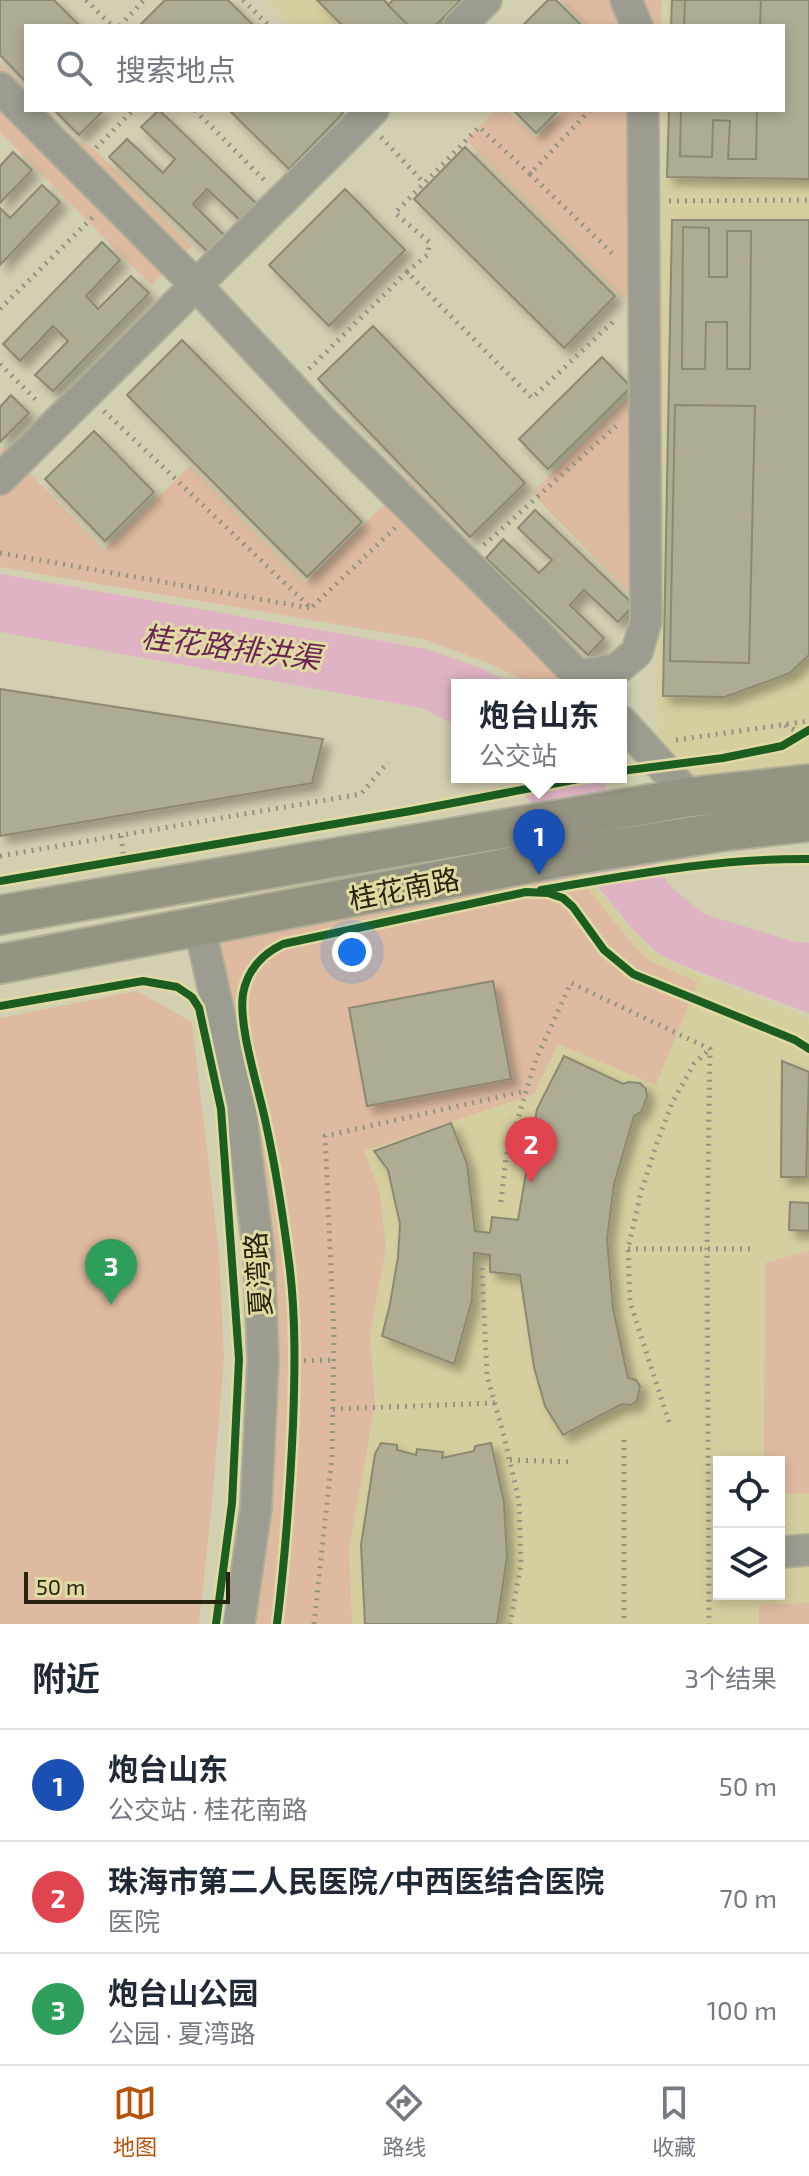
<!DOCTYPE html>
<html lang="zh">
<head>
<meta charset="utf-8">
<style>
	body { margin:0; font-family:"Exo 2","Noto Sans SC",sans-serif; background:#f2f2f3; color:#1f2937 }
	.controls { position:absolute; right:24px; bottom:24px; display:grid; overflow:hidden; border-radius:0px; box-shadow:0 4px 12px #0003 }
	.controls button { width:72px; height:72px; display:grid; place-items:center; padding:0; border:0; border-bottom:2px solid #e0e1e3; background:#fff; color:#1f2937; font:40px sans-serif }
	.scale { position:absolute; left:24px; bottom:20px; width:206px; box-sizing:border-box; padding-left:8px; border:4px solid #26240e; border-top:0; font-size:22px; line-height:28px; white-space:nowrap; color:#26240e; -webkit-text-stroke:6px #e1daa3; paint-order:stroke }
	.you { position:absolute; left:352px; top:952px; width:28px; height:28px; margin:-20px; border:6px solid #fff; border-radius:50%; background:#1a73e8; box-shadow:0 0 0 12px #1a73e833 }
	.badge { display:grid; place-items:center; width:52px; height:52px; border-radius:50%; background:#b45309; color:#fff; font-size:26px; font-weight:700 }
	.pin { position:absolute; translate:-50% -66px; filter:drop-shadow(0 2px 4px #0008) }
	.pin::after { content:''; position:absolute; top:42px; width:28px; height:24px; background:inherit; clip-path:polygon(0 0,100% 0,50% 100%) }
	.popup { position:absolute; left:451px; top:679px; width:176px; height:104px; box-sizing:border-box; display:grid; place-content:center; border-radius:0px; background:#fff; filter:drop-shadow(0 2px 6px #0005); font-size:26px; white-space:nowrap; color:#747a83 }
	.popup b { font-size:30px; color:#1f2937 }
	.popup::after { content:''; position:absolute; left:50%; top:100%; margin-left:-16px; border:16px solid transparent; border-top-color:#fff }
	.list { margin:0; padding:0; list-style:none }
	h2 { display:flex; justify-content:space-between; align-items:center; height:104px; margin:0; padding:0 32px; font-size:34px }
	h2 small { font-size:26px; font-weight:400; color:#747a83 }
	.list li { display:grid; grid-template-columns:52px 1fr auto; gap:24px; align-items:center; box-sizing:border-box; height:112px; padding:0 32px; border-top:2px solid #e0e1e3 }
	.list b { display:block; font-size:30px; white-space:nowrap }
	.list p { margin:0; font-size:26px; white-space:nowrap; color:#747a83 }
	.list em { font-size:26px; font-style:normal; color:#747a83 }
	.icon { flex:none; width:44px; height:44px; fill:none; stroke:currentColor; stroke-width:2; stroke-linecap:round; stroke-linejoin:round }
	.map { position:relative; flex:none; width:809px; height:1624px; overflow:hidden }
	.search { position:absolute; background:#fff; box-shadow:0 4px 12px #0003; left:24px; right:24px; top:24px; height:88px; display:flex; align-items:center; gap:20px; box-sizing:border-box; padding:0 28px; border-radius:0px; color:#747a83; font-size:30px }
	.sheet { height:440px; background:#fff }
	nav { display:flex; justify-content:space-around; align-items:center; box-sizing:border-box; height:112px; border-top:2px solid #e0e1e3; background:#fff; font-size:22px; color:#747a83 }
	nav a { display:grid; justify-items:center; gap:4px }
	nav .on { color:#b45309 }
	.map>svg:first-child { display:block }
	.built { fill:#d5ce9e; fill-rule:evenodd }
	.green { fill:#debba0 }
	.water { fill:#dfb3c4 }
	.building { fill:#afac94; stroke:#8c8972; stroke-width:2; filter:url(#shadow) }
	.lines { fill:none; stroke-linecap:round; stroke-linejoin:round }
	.minor-casing { stroke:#b1ae96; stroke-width:34 }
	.major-casing { stroke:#b1ae96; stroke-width:42 }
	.path { stroke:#949384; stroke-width:5; stroke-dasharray:2 6; stroke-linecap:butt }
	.minor { stroke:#9d9c90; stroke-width:30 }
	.major { stroke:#959381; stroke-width:38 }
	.cycleway-casing { stroke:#e1daa3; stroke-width:13 }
	.cycleway { stroke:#1b5e20; stroke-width:8 }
	.labels { text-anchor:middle; stroke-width:6; stroke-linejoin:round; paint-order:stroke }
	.street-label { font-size:28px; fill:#26240e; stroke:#e1daa3 }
	.water-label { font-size:30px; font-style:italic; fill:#6b2554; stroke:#e1daa3 }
</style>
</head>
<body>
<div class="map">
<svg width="809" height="1624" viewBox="0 0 809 1624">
	<defs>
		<filter id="shadow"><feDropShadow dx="7" dy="7" stdDeviation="4" flood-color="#0004"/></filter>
	</defs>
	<rect width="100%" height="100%" fill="#d3cfb1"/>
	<g class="built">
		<path d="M266 0H504L478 26H292Z"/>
		<path d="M667 0H809V773L684 786 660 761 656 667 664 110H783V26H666Z"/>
		<path d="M576 866 632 932 659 956 695 973 809 1018V1624H242L379 902ZM719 1462H779V1594H719Z"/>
	</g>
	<g class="green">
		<path d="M560 0H662L661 26H587Z"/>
		<path d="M0 63 26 90V110H46L75 140 93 148 192 246 151 285 0 132Z"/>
		<path d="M496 110H507L535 138 564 110H660L656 271 624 299 466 140Z"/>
		<path d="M642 384 637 601 532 493Z"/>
		<path d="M4 446 104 550 190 466 305 583 409 480 605 685H534L488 663 424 639 0 567V451Z"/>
		<path d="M575 872 627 938 650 961 698 982 656 1085 558 1044 534 1094 364 1151 379 1190 386 1247 370 1334 375 1404 349 1550 352 1624H256L270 1512 215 943Z"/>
		<path d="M137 991 192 1022 219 1252 224 1358 212 1503 199 1624H0V1018Z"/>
		<path d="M809 1251V1493L779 1494V1462H764L765 1263Z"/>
		<path d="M809 1603V1624H759V1605Z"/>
	</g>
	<g class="water">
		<path d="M0 574 427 649 483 669 514 685H457V726L422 708 0 632Z"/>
		<path d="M511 777H599L671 887 704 914 791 941 809 943V1013L697 971 660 955 633 930Z"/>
	</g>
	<g class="building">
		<path d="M0 0H54L80 26H26V82L0 55Z"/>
		<path d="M165 0H228L254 26H143L141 24Z"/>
		<path d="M317 0H384L409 26H343Z"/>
		<path d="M393 0H461L435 26H409L388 5Z"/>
		<path d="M548 0H556L582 26H522Z"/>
		<path d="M672 0H809V179L667 177 669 110H783V26H671Z"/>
		<path d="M685 0H761L760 26H684Z"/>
		<path d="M54 110H104L79 135Z"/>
		<path d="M159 110 258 205 242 222 207 189 193 204 227 238 211 255 109 157 127 139 163 173 175 159 141 127Z"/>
		<path d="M229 110H340L343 113 289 169Z"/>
		<path d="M513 110H559L536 133Z"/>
		<path d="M681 110H757L756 159H728L730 121 713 120 712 157 680 156Z"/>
		<path d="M465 147 615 296 564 348 414 199Z"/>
		<path d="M13 152 32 170 0 203V166Z"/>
		<path d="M42 185 60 202 0 265V208L10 218Z"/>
		<path d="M345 189 405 250 329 326 269 265Z"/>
		<path d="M672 220H809V655L790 673 725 697 663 696Z"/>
		<path d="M683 227 709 228V277H727V231H751L750 369H727V322H706L705 369H682Z"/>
		<path d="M102 242 120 260 86 296 98 309 131 276 149 293 53 391 35 375 68 341 53 326 20 361 3 344Z"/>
		<path d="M373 326 525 483 470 537 318 379Z"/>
		<path d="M182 340 362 522 307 577 127 395Z"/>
		<path d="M602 357 631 387 548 469 519 439Z"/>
		<path d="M11 395 29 413 0 442V407Z"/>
		<path d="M675 405 755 406 749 663 670 661Z"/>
		<path d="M94 431 154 492 105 541 45 479Z"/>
		<path d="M535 510 634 605 618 622 584 590 570 605 604 638 588 655 486 558 503 539 539 573 552 560 518 528Z"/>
		<path d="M0 689 323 739 312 783 0 836Z"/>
		<path d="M493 981 511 1079 367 1106 349 1008Z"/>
		<path d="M564 1056 623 1084 628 1082 640 1083 646 1089 647 1097 641 1112 634 1116 614 1184 607 1239 613 1308 628 1378 636 1380 640 1386 637 1401 631 1405 622 1404 563 1435 545 1406 534 1367 520 1275 490 1272V1255L474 1253 472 1300 454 1364 382 1336 390 1304 398 1257 400 1224 388 1170 374 1151 451 1123 467 1164 475 1231 490 1233 492 1217 518 1220 537 1109Z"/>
		<path d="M782 1061 809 1072 806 1177H781Z"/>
		<path d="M790 1202 809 1203V1231L789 1230Z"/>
		<path d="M381 1443 397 1445V1450L416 1455 417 1449 443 1452 442 1458 474 1451 475 1446 491 1443 504 1502 507 1557 497 1624H365L361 1545 375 1454Z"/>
	</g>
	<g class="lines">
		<g class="minor-casing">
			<g id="minor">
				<path d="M626 0 637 26"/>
				<path d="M459 26 486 0"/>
				<path d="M0 88 195 284 322 420 540 636 587 685"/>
				<path d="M0 479 373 110"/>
				<path d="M579 676 617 669 637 652 646 621 643 110"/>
				<path d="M621 721 690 797"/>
				<path d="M200 928 241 1112 259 1254 263 1361 256 1508 239 1624"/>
				<path d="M779 1552 809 1550"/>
			</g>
		</g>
		<g class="major-casing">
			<g id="major">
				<path d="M0 915 690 797 809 784"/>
				<path d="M0 964 563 857 726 831 809 822"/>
			</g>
		</g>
		<g class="path">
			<path d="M86 0 112 26"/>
			<path d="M243 0 269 26"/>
			<path d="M120 26 144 0"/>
			<path d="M195 110 265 181"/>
			<path d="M381 137 424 183"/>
			<path d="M96 148 133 110"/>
			<path d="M530 174 615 256"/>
			<path d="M669 201 809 200"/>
			<path d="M407 272 428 254 429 242 395 213 479 127 530 174 590 110"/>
			<path d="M0 309 93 217"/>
			<path d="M0 364 39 403"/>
			<path d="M309 369 407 272 532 398 616 319"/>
			<path d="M104 411 311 608 395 528"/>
			<path d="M484 545 616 426"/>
			<path d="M0 553 310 608"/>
			<path d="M785 725 809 738"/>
			<path d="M676 740 809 721"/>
			<path d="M121 836 124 861"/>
			<path d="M0 856 361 794 388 762"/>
			<path d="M501 1202 506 1157 536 1059 571 983 710 1049 707 1249 709 1624"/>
			<path d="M628 1249H755"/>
			<path d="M482 1268 487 1376 504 1436 519 1501 521 1564 510 1624"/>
			<path d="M288 1361 334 1360"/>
			<path d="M333 1409 495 1403"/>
			<path d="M669 1422 630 1302 628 1249 641 1192 657 1143 672 1103 694 1064 710 1049"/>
			<path d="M624 1440V1624"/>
			<path d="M510 1460 573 1462"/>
			<path d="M314 1624 332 1457 334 1335 325 1136 525 1091"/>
		</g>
		<use href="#minor" class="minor"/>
		<use href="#major" class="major"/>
		<g class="cycleway-casing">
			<g id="cycleway">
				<path d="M621 771 723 758 782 746 809 730"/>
				<path d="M0 881 411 811 589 777"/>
				<path d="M541 890C630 875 719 858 809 859"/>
				<path d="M0 1006 143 981 177 987 192 997 199 1008 221 1109 239 1359 232 1503 216 1624"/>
				<path d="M277 1624C285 1558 290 1491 293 1425 295 1371 296 1316 289 1262 283 1216 276 1169 266 1124 259 1089 238 1027 243 994 247 971 262 954 283 944L526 892 548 893 563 898 573 907 604 950 633 974 795 1040 809 1049"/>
			</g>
		</g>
		<use href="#cycleway" class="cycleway"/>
	</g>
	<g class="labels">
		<g class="street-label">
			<text transform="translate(404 889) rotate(-11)" y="10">桂花南路</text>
			<text transform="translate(258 1274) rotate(-94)" y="10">夏湾路</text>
		</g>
		<g class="water-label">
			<text transform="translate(231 648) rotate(7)" y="10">桂花路排洪渠</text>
		</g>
	</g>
</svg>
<div class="controls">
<button><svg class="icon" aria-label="locate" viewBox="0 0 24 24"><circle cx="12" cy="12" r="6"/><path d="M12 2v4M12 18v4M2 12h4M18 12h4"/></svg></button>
<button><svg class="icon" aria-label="layers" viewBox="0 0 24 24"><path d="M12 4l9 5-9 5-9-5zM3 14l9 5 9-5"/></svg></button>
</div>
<div class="scale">50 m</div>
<div class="you"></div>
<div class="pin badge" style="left:539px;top:875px;background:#1a4fb4">1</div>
<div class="popup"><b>炮台山东</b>公交站</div>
<div class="pin badge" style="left:531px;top:1183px;background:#e0444e">2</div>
<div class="pin badge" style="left:111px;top:1305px;background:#2e9e5b">3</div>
<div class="search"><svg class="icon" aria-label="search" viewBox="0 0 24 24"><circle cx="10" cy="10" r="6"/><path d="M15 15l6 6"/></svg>搜索地点</div>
</div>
<section class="sheet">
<h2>附近<small>3个结果</small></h2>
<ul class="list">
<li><span class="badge" style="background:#1a4fb4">1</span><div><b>炮台山东</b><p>公交站 · 桂花南路</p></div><em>50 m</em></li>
<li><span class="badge" style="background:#e0444e">2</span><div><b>珠海市第二人民医院/中西医结合医院</b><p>医院</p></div><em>70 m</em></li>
<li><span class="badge" style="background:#2e9e5b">3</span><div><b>炮台山公园</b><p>公园 · 夏湾路</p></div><em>100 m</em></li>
</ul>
</section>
<nav>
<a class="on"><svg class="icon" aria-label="map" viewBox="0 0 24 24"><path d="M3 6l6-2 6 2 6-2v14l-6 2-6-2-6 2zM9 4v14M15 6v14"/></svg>地图</a>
<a><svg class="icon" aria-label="directions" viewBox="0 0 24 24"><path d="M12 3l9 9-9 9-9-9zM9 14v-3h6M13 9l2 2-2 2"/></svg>路线</a>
<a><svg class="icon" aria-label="saved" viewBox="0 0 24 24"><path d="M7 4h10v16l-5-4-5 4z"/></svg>收藏</a>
</nav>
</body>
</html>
